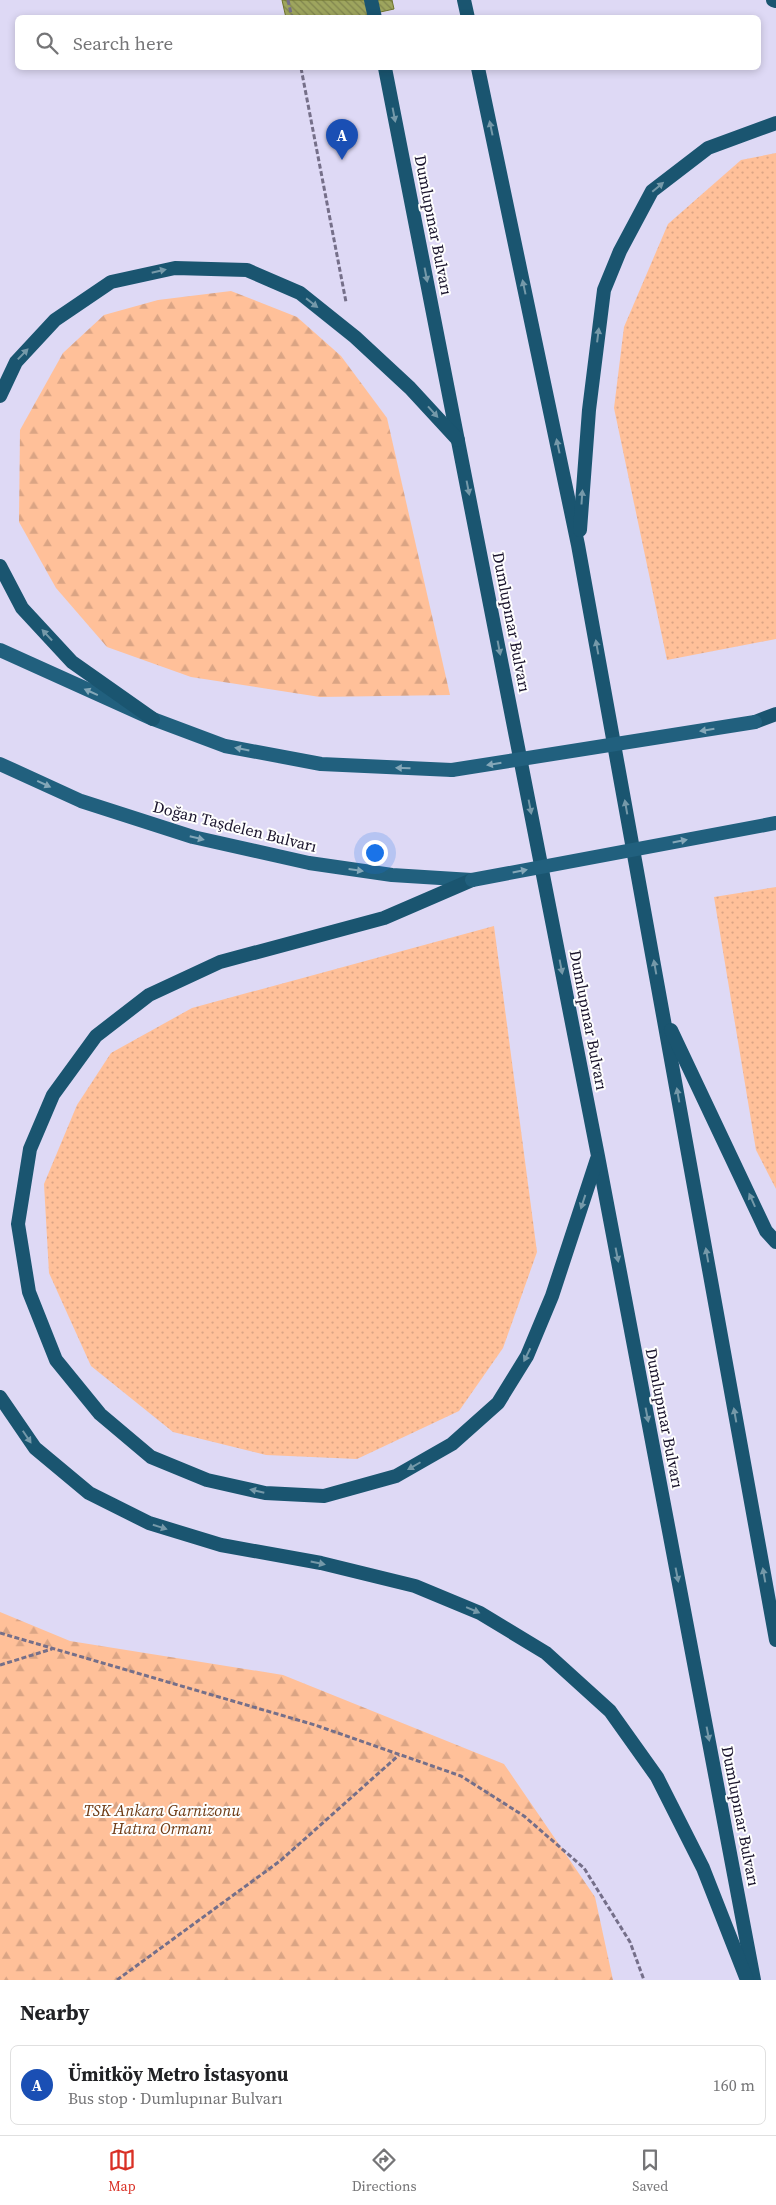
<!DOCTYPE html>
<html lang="en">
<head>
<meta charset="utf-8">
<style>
	body { margin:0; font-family:"Source Serif 4",serif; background:#f6f6f6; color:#202124 }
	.you { position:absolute; left:374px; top:852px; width:18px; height:18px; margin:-12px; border:4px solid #fff; border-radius:50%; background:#1a73e8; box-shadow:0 0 0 8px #1a73e833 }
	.badge { display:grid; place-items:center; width:32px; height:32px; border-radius:50%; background:#d93025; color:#fff; font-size:16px; font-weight:700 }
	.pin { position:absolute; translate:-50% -41px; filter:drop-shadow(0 1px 2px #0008) }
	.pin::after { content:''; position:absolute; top:26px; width:18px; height:15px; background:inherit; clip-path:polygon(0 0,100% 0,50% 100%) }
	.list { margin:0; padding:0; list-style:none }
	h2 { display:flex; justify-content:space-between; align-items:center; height:65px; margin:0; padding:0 20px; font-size:21px }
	h2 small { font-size:16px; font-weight:400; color:#757577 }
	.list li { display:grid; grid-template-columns:32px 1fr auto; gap:15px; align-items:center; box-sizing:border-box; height:80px; margin:0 10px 10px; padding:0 10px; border:1px solid #e0e0e0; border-radius:8px }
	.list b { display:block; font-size:19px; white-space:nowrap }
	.list p { margin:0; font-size:16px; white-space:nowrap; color:#757577 }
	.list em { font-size:16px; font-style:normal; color:#757577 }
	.icon { flex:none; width:28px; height:28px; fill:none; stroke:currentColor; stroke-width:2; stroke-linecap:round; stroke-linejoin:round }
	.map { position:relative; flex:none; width:776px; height:1980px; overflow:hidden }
	.search { position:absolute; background:#fff; box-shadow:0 2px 8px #0003; left:15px; right:15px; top:15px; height:55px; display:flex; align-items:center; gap:12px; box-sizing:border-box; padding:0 18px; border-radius:8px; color:#757577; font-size:19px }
	.sheet { height:155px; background:#fff }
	nav { display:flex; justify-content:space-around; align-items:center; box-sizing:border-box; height:70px; border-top:1px solid #e0e0e0; background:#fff; font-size:14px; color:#757577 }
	nav a { display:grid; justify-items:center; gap:2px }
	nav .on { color:#d93025 }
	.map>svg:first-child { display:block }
	.grass { fill:url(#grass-dots) }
	.forest { fill:url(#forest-firs) }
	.building { fill:url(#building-back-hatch); stroke:#6d732b }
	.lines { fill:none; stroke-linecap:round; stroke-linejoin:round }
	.path { stroke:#756f89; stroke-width:3; stroke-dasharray:5 2.5; stroke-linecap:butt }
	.primary { stroke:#21607e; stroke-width:14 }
	.trunk { stroke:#1a5570; stroke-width:14 }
	.primary-bridge { stroke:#21607e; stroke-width:14 }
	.oneway { fill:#7599a9 }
	.oneway2 { fill:#84a7b8 }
	.labels { text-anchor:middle; stroke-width:4; stroke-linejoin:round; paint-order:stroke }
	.street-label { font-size:16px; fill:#1a142c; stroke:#fefefe }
	.park-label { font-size:16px; font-style:italic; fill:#6c3912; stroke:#fefefe }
</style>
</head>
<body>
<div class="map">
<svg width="776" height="1980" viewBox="0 0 776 1980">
	<defs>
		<pattern id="grass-dots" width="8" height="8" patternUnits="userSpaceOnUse" patternTransform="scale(1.25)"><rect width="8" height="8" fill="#ffc099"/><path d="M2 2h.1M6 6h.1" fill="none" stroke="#daa484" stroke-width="1.8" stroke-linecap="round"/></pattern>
		<pattern id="forest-firs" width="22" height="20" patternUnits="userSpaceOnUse" patternTransform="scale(1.25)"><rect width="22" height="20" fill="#ffc099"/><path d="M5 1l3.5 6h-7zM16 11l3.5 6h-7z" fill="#daa484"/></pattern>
		<pattern id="building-back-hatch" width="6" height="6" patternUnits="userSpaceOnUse" patternTransform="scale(1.25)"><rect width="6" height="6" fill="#9ea55e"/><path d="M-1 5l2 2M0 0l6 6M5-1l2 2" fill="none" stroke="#80854e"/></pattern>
	</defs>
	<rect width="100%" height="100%" fill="#ded9f5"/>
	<g class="grass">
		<path d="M776 153V639L667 660 614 408 624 327 668 224 741 160Z"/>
		<path d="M776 887V1189L756 1150 714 897Z"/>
		<path d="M494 926 537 1252 503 1348 459 1411 357 1459 266 1455 173 1432 91 1366 49 1273 44 1184 77 1105 111 1053 192 1008Z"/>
	</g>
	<g class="forest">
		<path d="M231 291 297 317 341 356 387 418 450 695 320 697 191 677 107 647 56 588 19 522 20 430 63 353 104 315 158 300Z"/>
		<path d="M0 1612 70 1641 283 1675 504 1764 595 1897 613 1980H0Z"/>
	</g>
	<path class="building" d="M282 0H392L394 9 353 18H286Z"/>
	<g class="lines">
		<g class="path">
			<path d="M288 0 292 18"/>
			<path d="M301 68 346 302"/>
			<path d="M0 1633 315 1725 461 1776 524 1816 584 1868 630 1942 644 1980"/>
			<path d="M0 1665 52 1649"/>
			<path d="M117 1980 280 1861 399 1755"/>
		</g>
		<g class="primary">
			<path d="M0 650 153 719 225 746 321 764 452 770"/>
			<path d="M0 764 81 801 193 837 309 863 392 875 472 880"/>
		</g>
		<g class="trunk">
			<path d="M371 0 375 18"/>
			<path d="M464 0 468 18"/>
			<path d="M773 0 776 1"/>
			<path d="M385 68 598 1156 754 1980"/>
			<path d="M478 68 578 545 776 1640"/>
			<path d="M0 396 16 362 55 320 111 282 175 268 247 270 300 293 355 337 410 388 458 440"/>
			<path d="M580 530 589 410 604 290 620 251 652 191 708 148 776 123"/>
			<path d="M0 566 22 608 72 662 153 719"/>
			<path d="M755 722 776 714"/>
			<path d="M472 880 384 918 220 962 149 995 96 1036 53 1095 30 1149 18 1224 29 1292 56 1360 100 1414 151 1457 207 1480 265 1493 324 1496 396 1476 452 1444 498 1403 527 1356 552 1296 597 1159"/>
			<path d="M671 1030 766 1231 776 1242"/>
			<path d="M0 1397 35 1448 89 1493 149 1523 221 1545 321 1563 415 1586 480 1613 546 1653 610 1711 657 1777 703 1868 747 1980"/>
		</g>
		<g class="primary-bridge">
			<path d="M452 770 755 722"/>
			<path d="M472 880 776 823"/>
		</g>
	</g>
	<defs><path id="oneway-solid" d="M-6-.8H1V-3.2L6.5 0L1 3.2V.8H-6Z" transform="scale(1.25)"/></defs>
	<g class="oneway">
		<use href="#oneway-solid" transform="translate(394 115) rotate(79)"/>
		<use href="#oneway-solid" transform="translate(491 128) rotate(-102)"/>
		<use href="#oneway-solid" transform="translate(658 187) rotate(-40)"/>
		<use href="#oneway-solid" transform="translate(159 271) rotate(-13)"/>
		<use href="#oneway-solid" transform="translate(426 275) rotate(79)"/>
		<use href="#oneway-solid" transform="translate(524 287) rotate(-102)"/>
		<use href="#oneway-solid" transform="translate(312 303) rotate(38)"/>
		<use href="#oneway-solid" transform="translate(598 335) rotate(-83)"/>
		<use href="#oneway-solid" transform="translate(23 354) rotate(-46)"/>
		<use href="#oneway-solid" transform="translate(433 412) rotate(48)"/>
		<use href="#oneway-solid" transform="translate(558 446) rotate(-102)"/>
		<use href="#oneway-solid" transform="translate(468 488) rotate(79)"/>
		<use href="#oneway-solid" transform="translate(582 497) rotate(-86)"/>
		<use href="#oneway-solid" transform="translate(47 635) rotate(-133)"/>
		<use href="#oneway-solid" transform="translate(597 647) rotate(-100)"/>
		<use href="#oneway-solid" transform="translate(499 648) rotate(79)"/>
		<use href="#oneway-solid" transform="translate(530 807) rotate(79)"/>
		<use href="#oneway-solid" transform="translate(626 807) rotate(-100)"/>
		<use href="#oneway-solid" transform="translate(561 967) rotate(79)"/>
		<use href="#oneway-solid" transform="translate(655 967) rotate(-100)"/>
		<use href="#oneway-solid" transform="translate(678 1095) rotate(-100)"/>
		<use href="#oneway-solid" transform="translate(752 1200) rotate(-114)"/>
		<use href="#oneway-solid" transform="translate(583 1202) rotate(108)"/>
		<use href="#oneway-solid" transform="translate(617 1255) rotate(79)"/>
		<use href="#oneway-solid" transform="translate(707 1255) rotate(-100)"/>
		<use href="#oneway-solid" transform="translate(527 1355) rotate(116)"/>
		<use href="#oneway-solid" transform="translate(647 1415) rotate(79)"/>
		<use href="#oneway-solid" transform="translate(735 1415) rotate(-100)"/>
		<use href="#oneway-solid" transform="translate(27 1437) rotate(56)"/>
		<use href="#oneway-solid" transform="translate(414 1466) rotate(150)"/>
		<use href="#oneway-solid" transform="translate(257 1491) rotate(-167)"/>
		<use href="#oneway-solid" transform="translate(160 1527) rotate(17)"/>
		<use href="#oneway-solid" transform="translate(318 1563) rotate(12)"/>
		<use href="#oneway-solid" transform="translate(677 1575) rotate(79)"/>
		<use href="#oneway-solid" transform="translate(764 1575) rotate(-100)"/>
		<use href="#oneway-solid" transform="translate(473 1610) rotate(23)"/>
		<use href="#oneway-solid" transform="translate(708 1734) rotate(79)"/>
	</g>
	<g class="oneway2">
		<use href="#oneway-solid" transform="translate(91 692) rotate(-156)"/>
		<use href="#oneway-solid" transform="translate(707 730) rotate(171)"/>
		<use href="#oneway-solid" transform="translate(242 749) rotate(-169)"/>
		<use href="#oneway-solid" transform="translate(494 764) rotate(171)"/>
		<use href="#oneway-solid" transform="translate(403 768) rotate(-178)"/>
		<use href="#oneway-solid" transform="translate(44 784) rotate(25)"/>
		<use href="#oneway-solid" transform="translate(197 838) rotate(14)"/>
		<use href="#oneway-solid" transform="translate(680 841) rotate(-11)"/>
		<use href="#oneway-solid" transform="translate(356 870) rotate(8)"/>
		<use href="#oneway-solid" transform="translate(520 871) rotate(-11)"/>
	</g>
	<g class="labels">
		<g class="street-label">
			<text transform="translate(434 225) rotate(79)" y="6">Dumlupınar Bulvarı</text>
			<text transform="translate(512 622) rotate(79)" y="6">Dumlupınar Bulvarı</text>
			<text transform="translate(235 826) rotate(14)" y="6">Doğan Taşdelen Bulvarı</text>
			<text transform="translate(589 1020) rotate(79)" y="6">Dumlupınar Bulvarı</text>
			<text transform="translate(665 1418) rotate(79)" y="6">Dumlupınar Bulvarı</text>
			<text transform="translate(741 1816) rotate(79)" y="6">Dumlupınar Bulvarı</text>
		</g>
		<g class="park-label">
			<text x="162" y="1816">TSK Ankara Garnizonu<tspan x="162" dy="18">Hatıra Ormanı</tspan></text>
		</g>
	</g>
</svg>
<div class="you"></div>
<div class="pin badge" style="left:342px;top:160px;background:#1a4fb4">A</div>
<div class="search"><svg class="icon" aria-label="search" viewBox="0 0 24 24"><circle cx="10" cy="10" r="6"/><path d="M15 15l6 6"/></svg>Search here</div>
</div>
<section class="sheet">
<h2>Nearby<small></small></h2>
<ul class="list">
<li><span class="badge" style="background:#1a4fb4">A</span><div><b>Ümitköy Metro İstasyonu</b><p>Bus stop · Dumlupınar Bulvarı</p></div><em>160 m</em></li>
</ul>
</section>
<nav>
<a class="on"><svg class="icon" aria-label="map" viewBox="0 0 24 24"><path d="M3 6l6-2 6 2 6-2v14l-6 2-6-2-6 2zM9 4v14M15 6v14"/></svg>Map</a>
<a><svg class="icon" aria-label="directions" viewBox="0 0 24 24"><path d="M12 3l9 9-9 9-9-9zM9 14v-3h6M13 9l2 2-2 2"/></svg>Directions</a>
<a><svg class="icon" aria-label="saved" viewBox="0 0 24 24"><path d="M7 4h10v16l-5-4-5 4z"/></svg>Saved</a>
</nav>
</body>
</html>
